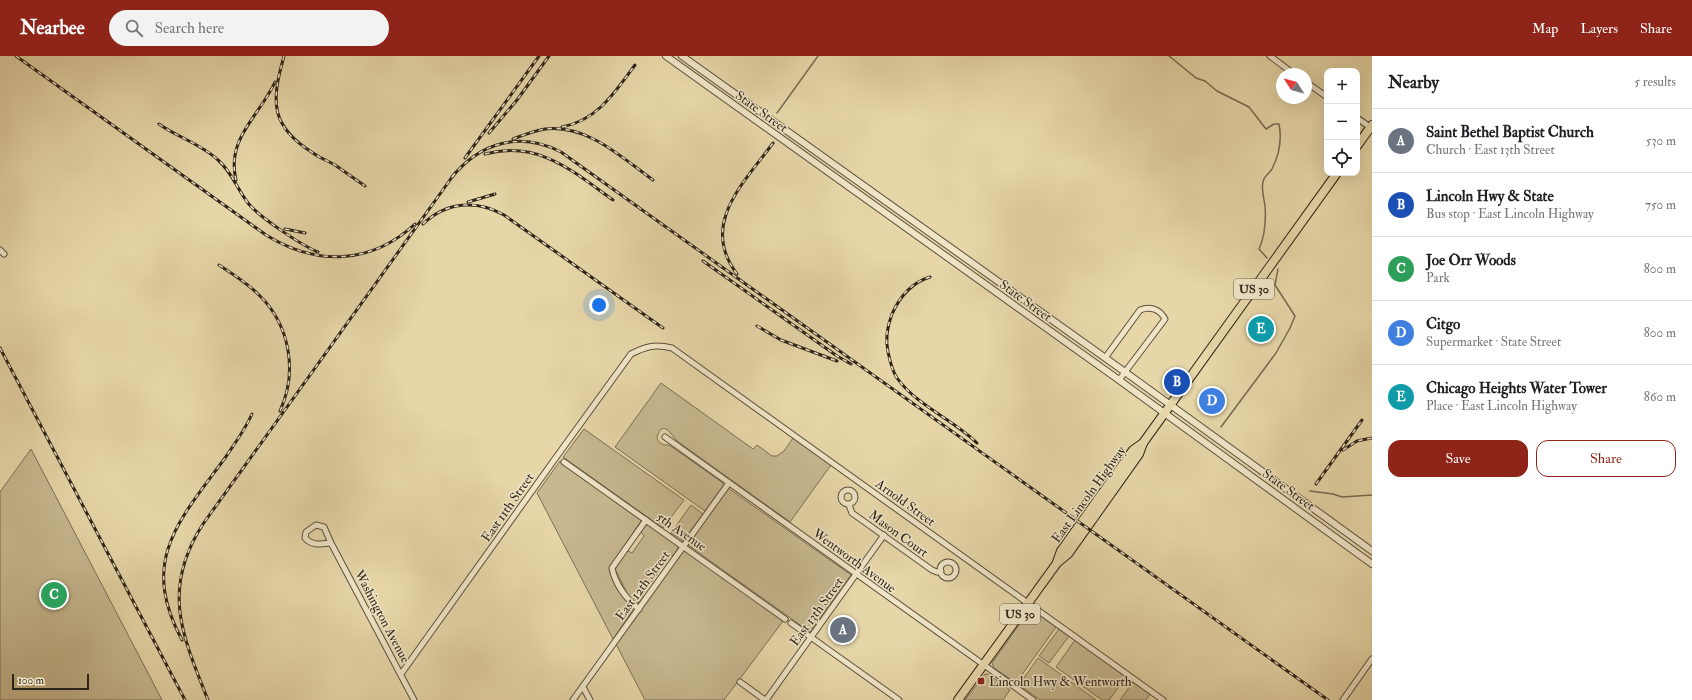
<!DOCTYPE html>
<html lang="en">
<head>
<meta charset="utf-8">
<style>
	body { margin:0; font-family:"IM FELL Double Pica",serif; background:#f2f2f2; color:#202124 }
	.controls { position:absolute; right:12px; top:12px; display:grid; overflow:hidden; border-radius:8px; box-shadow:0 4px 16px #0002 }
	.controls button { width:36px; height:36px; display:grid; place-items:center; padding:0; border:0; border-bottom:1px solid #e0e0e0; background:#fff; color:#202124; font:20px sans-serif }
	.compass { position:absolute; left:1276px; top:12px; width:36px; height:36px; border-radius:50%; background:#fff; box-shadow:0 4px 16px #0002; rotate:306deg }
	.scale { position:absolute; left:12px; bottom:10px; width:77px; box-sizing:border-box; padding-left:4px; border:2px solid #2f2418; border-top:0; font-size:11px; line-height:14px; white-space:nowrap; color:#2f2418; -webkit-text-stroke:3px #efe4c6; paint-order:stroke }
	.you { position:absolute; left:599px; top:249px; width:14px; height:14px; margin:-10px; border:3px solid #fff; border-radius:50%; background:#1a73e8; box-shadow:0 0 0 6px #1a73e833 }
	.badge { display:grid; place-items:center; width:26px; height:26px; border-radius:50%; background:#8f2418; color:#fff; font-size:13px; font-weight:700 }
	.pin { position:absolute; translate:-50% -50%; border:2px solid #fff; box-shadow:0 1px 4px #0006 }
	.list { margin:0; padding:0; list-style:none }
	h2 { display:flex; justify-content:space-between; align-items:center; height:52px; margin:0; padding:0 16px; font-size:17px }
	h2 small { font-size:13px; font-weight:400; color:#757577 }
	.list li { display:grid; grid-template-columns:26px 1fr auto; gap:12px; align-items:center; box-sizing:border-box; height:64px; padding:0 16px; border-top:1px solid #e0e0e0 }
	.list b { display:block; font-size:15px; white-space:nowrap }
	.list p { margin:0; font-size:13px; white-space:nowrap; color:#757577 }
	.list em { font-size:13px; font-style:normal; color:#757577 }
	.actions { display:flex; gap:8px; padding:12px 16px }
	.actions a { flex:1; padding:9px 0; border:1px solid #8f2418; border-radius:12px; text-align:center; font-size:14px; color:#8f2418 }
	.actions .main { background:#8f2418; color:#fff }
	.icon { flex:none; width:22px; height:22px; fill:none; stroke:currentColor; stroke-width:2; stroke-linecap:round; stroke-linejoin:round }
	.map { position:relative; flex:none; width:1372px; height:644px; overflow:hidden }
	header { display:flex; align-items:center; gap:24px; box-sizing:border-box; height:56px; padding:0 20px; background:#8f2418; color:#fff }
	header strong { font-size:19px }
	nav { display:flex; gap:22px; margin-inline-start:auto; font-size:14px }
	.search { width:280px; height:36px; background:#f2f2f2; display:flex; align-items:center; gap:10px; box-sizing:border-box; padding:0 14px; border-radius:22px; color:#757577; font-size:15px }
	main { display:flex }
	aside { flex:1; background:#fff }
	.map>svg:first-child { display:block }
	.green { fill:#c7b890; stroke:#7b6e54 }
	.lines { fill:none; stroke-linecap:round; stroke-linejoin:round }
	.stream { stroke:#786a51; stroke-width:1.5 }
	.minor-casing { stroke:#5d503c; stroke-width:7 }
	.tertiary-casing { stroke:#5d503c; stroke-width:8 }
	.primary-casing { stroke:#2f2418; stroke-width:10 }
	.minor { stroke:#efe4c6; stroke-width:5 }
	.tertiary { stroke:#efe4c6; stroke-width:6 }
	.primary { stroke:#e6d6a8; stroke-width:8 }
	.rail-casing { stroke:#2f2418; stroke-width:3 }
	.rail { stroke:#efe4c6; stroke-width:1.5; stroke-dasharray:4.5; stroke-linecap:butt }
	.poi-dot { fill:#8f2418; stroke:#efe4c6; stroke-width:1.5 }
	.labels { text-anchor:middle; stroke-width:3; stroke-linejoin:round; paint-order:stroke }
	.shield { fill:#efe4c6; stroke:#695e4c; stroke-width:1 }
	.shield-label { font-size:12px; font-weight:bold; fill:#2f2418 }
	.street-label { font-size:13px; fill:#2f2418; stroke:#efe4c6 }
	.poi-label { font-size:13px; fill:#2f2418; stroke:#efe4c6; text-anchor:start }
</style>
</head>
<body>
<header>
<strong>Nearbee</strong>
<div class="search"><svg class="icon" aria-label="search" viewBox="0 0 24 24"><circle cx="10" cy="10" r="6"/><path d="M15 15l6 6"/></svg>Search here</div>
<nav><a>Map</a><a>Layers</a><a>Share</a></nav>
</header>
<main>
<div class="map">
<svg width="1372" height="644" viewBox="0 0 1372 644">
	<rect width="100%" height="100%" fill="#e6d6a8"/>
	<filter id="stains"><feTurbulence type="fractalNoise" baseFrequency=".005" numOctaves="4"/><feColorMatrix values="0 0 0 0 .2 0 0 0 0 .09 0 0 0 0 .02 0 0 0 .5 -.17"/></filter>
	<radialGradient id="worn" r=".72"><stop offset=".6" stop-color="#630" stop-opacity="0"/><stop offset="1" stop-color="#630" stop-opacity=".3"/></radialGradient>
	<g class="green">
		<path d="M661 327 753 393 757 389 772 400H777L784 395 793 382 831 409 790 466 677 385C672 380 663 362 657 381 658 388 663 389 669 389L723 427V430L705 455 615 391Z"/>
		<path d="M584 373 684 444 663 472 563 401Z"/>
		<path d="M31 393 161 642 162 644H0V436Z"/>
		<path d="M560 405 640 462 641 465 610 511V516L619 535 633 554 613 583 537 437Z"/>
		<path d="M728 432 851 519 810 576 688 489Z"/>
		<path d="M691 449 703 458 683 485 671 477Z"/>
		<path d="M646 469H649L679 490 674 499 670 500 642 539 644 541 638 547H635L629 541 615 513 626 496 628 495 632 497 644 480 641 476Z"/>
		<path d="M684 494 783 565 724 644H645L616 588Z"/>
		<path d="M1032 554 1056 571 1016 627 994 612 992 607 1029 555Z"/>
		<path d="M1059 573 1069 580 1049 607 1039 600Z"/>
		<path d="M1075 584 1126 621 1109 644H1102L1056 611Z"/>
		<path d="M1038 602 1096 644H1040L1019 629Z"/>
		<path d="M985 618H988L1010 634 1003 644H965Z"/>
		<path d="M1133 626 1150 638 1146 644H1120Z"/>
	</g>
	<g class="lines">
		<g class="stream">
			<path d="M1169 0 1196 22 1205 25 1217 35 1249 51 1266 73 1274 68H1279C1282 83 1279 99 1272 113 1269 118 1264 120 1263 126 1261 133 1264 142 1265 150 1266 164 1265 180 1259 193L1267 202"/>
			<path d="M777 57 818 0"/>
			<path d="M1221 371 1276 297 1290 272 1295 260 1275 229 1278 213"/>
			<path d="M1310 435 1333 438 1342 441 1372 439"/>
		</g>
		<g class="minor-casing">
			<g id="minor">
				<path d="M1270 0 1294 18"/>
				<path d="M1306 26 1327 41"/>
				<path d="M1357 62 1370 71"/>
				<path d="M0 194 4 198"/>
				<path d="M1105 302 1140 254C1150 250 1160 253 1165 263L1119 324"/>
				<path d="M665 381 1033 644"/>
				<path d="M564 406 785 563"/>
				<circle cx="848" cy="441" r="7"/>
				<path d="M849 449 852 457 932 514 937 516 941 515"/>
				<path d="M331 487C321 488 312 490 305 482L306 476 316 469 324 471 331 487 414 644"/>
				<circle cx="948" cy="514" r="8"/>
				<path d="M639 553C626 543 615 528 612 512L646 464"/>
				<path d="M791 567 899 644"/>
				<path d="M401 618 557 400 631 298C647 290 655 288 672 292L1163 644"/>
				<path d="M740 626 765 644"/>
				<path d="M583 631 590 644"/>
				<path d="M573 644 729 427"/>
				<path d="M766 644 884 479"/>
				<path d="M1343 644 1372 603"/>
			</g>
		</g>
		<g class="tertiary-casing">
			<g id="tertiary">
				<path d="M666 0 1119 324 1372 508"/>
				<path d="M682 0 1125 316 1372 495"/>
			</g>
		</g>
		<g class="primary-casing">
			<g id="primary">
				<path d="M1357 90 1372 69"/>
				<path d="M1057 506 1061 495 1133 394 1143 387"/>
				<path d="M958 644 1057 507 1068 498 1139 398 1143 387 1337 117"/>
			</g>
		</g>
		<use href="#minor" class="minor"/>
		<use href="#tertiary" class="tertiary"/>
		<use href="#primary" class="primary"/>
		<g class="rail-casing">
			<g id="rail">
				<path d="M16 0 266 179C316 210 371 209 415 168"/>
				<path d="M284 0C271 46 270 70 313 97 320 102 328 105 335 109 345 116 355 123 365 130"/>
				<path d="M159 68C177 81 201 88 218 104 232 116 237 133 248 147 259 161 301 189 318 196"/>
				<path d="M562 71C598 64 615 36 635 9"/>
				<path d="M489 77 517 44 549 0"/>
				<path d="M513 83C523 79 534 75 545 73 587 68 621 101 653 124"/>
				<path d="M485 98C539 84 572 115 613 144"/>
				<path d="M465 102 539 0"/>
				<path d="M452 121C481 86 520 75 561 96L1328 644"/>
				<path d="M236 124C226 82 259 61 275 26"/>
				<path d="M468 146 495 138"/>
				<path d="M423 168C446 146 476 143 504 159L663 272"/>
				<path d="M285 173 305 177"/>
				<path d="M703 205 837 300 851 308"/>
				<path d="M219 209C233 218 247 227 259 239 290 269 298 316 280 355"/>
				<path d="M737 218C699 168 744 127 773 87"/>
				<path d="M930 221C911 227 900 240 892 258 887 271 885 282 888 296 890 305 892 315 897 322 916 349 954 364 977 387"/>
				<path d="M757 270 781 284 837 305"/>
				<path d="M0 292 185 644"/>
				<path d="M1343 394 1357 385 1372 382"/>
				<path d="M1316 428 1362 364"/>
				<path d="M182 584C139 504 179 465 225 402 235 387 245 374 252 358"/>
				<path d="M208 644C182 579 161 533 203 468L455 117"/>
			</g>
		</g>
		<use href="#rail" class="rail"/>
	</g>
	<rect class="poi-dot" x="977" y="621" width="8" height="8" rx="2"/>
	<g class="labels">
		<g class="shield">
			<rect x="1234" y="223" width="40" height="20" rx="3"/>
			<rect x="1000" y="548" width="40" height="20" rx="3"/>
		</g>
		<g class="shield-label">
			<text x="1254" y="237">US 30</text>
			<text x="1020" y="562">US 30</text>
		</g>
		<g class="street-label">
			<text transform="translate(762 55) rotate(36)" y="5">State Street</text>
			<text transform="translate(1026 244) rotate(36)" y="5">State Street</text>
			<text transform="translate(1289 433) rotate(36)" y="5">State Street</text>
			<text transform="translate(1088 438) rotate(-54)" y="5">East Lincoln Highway</text>
			<text transform="translate(906 446) rotate(36)" y="5">Arnold Street</text>
			<text transform="translate(507 451) rotate(-55)" y="5">East 11th Street</text>
			<text transform="translate(682 475) rotate(35)" y="5">5th Avenue</text>
			<text transform="translate(899 477) rotate(36)" y="5">Mason Court</text>
			<text transform="translate(855 504) rotate(36)" y="5">Wentworth Avenue</text>
			<text transform="translate(642 529) rotate(-54)" y="5">East 12th Street</text>
			<text transform="translate(816 555) rotate(-54)" y="5">East 13th Street</text>
			<text transform="translate(383 560) rotate(62)" y="5">Washington Avenue</text>
		</g>
		<g class="poi-label">
			<text x="989" y="630">Lincoln Hwy &amp; Wentworth</text>
		</g>
	</g>
	<rect width="100%" height="100%" filter="url(#stains)"/>
	<rect width="100%" height="100%" fill="url(#worn)"/>
</svg>
<div class="controls">
<button>+</button>
<button>−</button>
<button><svg class="icon" aria-label="locate" viewBox="0 0 24 24"><circle cx="12" cy="12" r="6"/><path d="M12 2v4M12 18v4M2 12h4M18 12h4"/></svg></button>
</div>
<svg class="compass" viewBox="-18 -18 36 36"><path d="M0-13l5 13h-10z" fill="#e53935"/><path d="M0 13l5-13h-10z" fill="#757577"/></svg>
<div class="scale">100 m</div>
<div class="you"></div>
<div class="pin badge" style="left:843px;top:574px;background:#6b7280">A</div>
<div class="pin badge" style="left:1177px;top:326px;background:#1a4fb4">B</div>
<div class="pin badge" style="left:54px;top:539px;background:#2e9e5b">C</div>
<div class="pin badge" style="left:1212px;top:345px;background:#3f7fe0">D</div>
<div class="pin badge" style="left:1261px;top:273px;background:#0f9aa8">E</div>
</div>
<aside>
<h2>Nearby<small>5 results</small></h2>
<ul class="list">
<li><span class="badge" style="background:#6b7280">A</span><div><b>Saint Bethel Baptist Church</b><p>Church · East 13th Street</p></div><em>530 m</em></li>
<li><span class="badge" style="background:#1a4fb4">B</span><div><b>Lincoln Hwy &amp; State</b><p>Bus stop · East Lincoln Highway</p></div><em>750 m</em></li>
<li><span class="badge" style="background:#2e9e5b">C</span><div><b>Joe Orr Woods</b><p>Park</p></div><em>800 m</em></li>
<li><span class="badge" style="background:#3f7fe0">D</span><div><b>Citgo</b><p>Supermarket · State Street</p></div><em>800 m</em></li>
<li><span class="badge" style="background:#0f9aa8">E</span><div><b>Chicago Heights Water Tower</b><p>Place · East Lincoln Highway</p></div><em>860 m</em></li>
</ul>
<div class="actions"><a class="main">Save</a><a>Share</a></div>
</aside>
</main>
</body>
</html>
